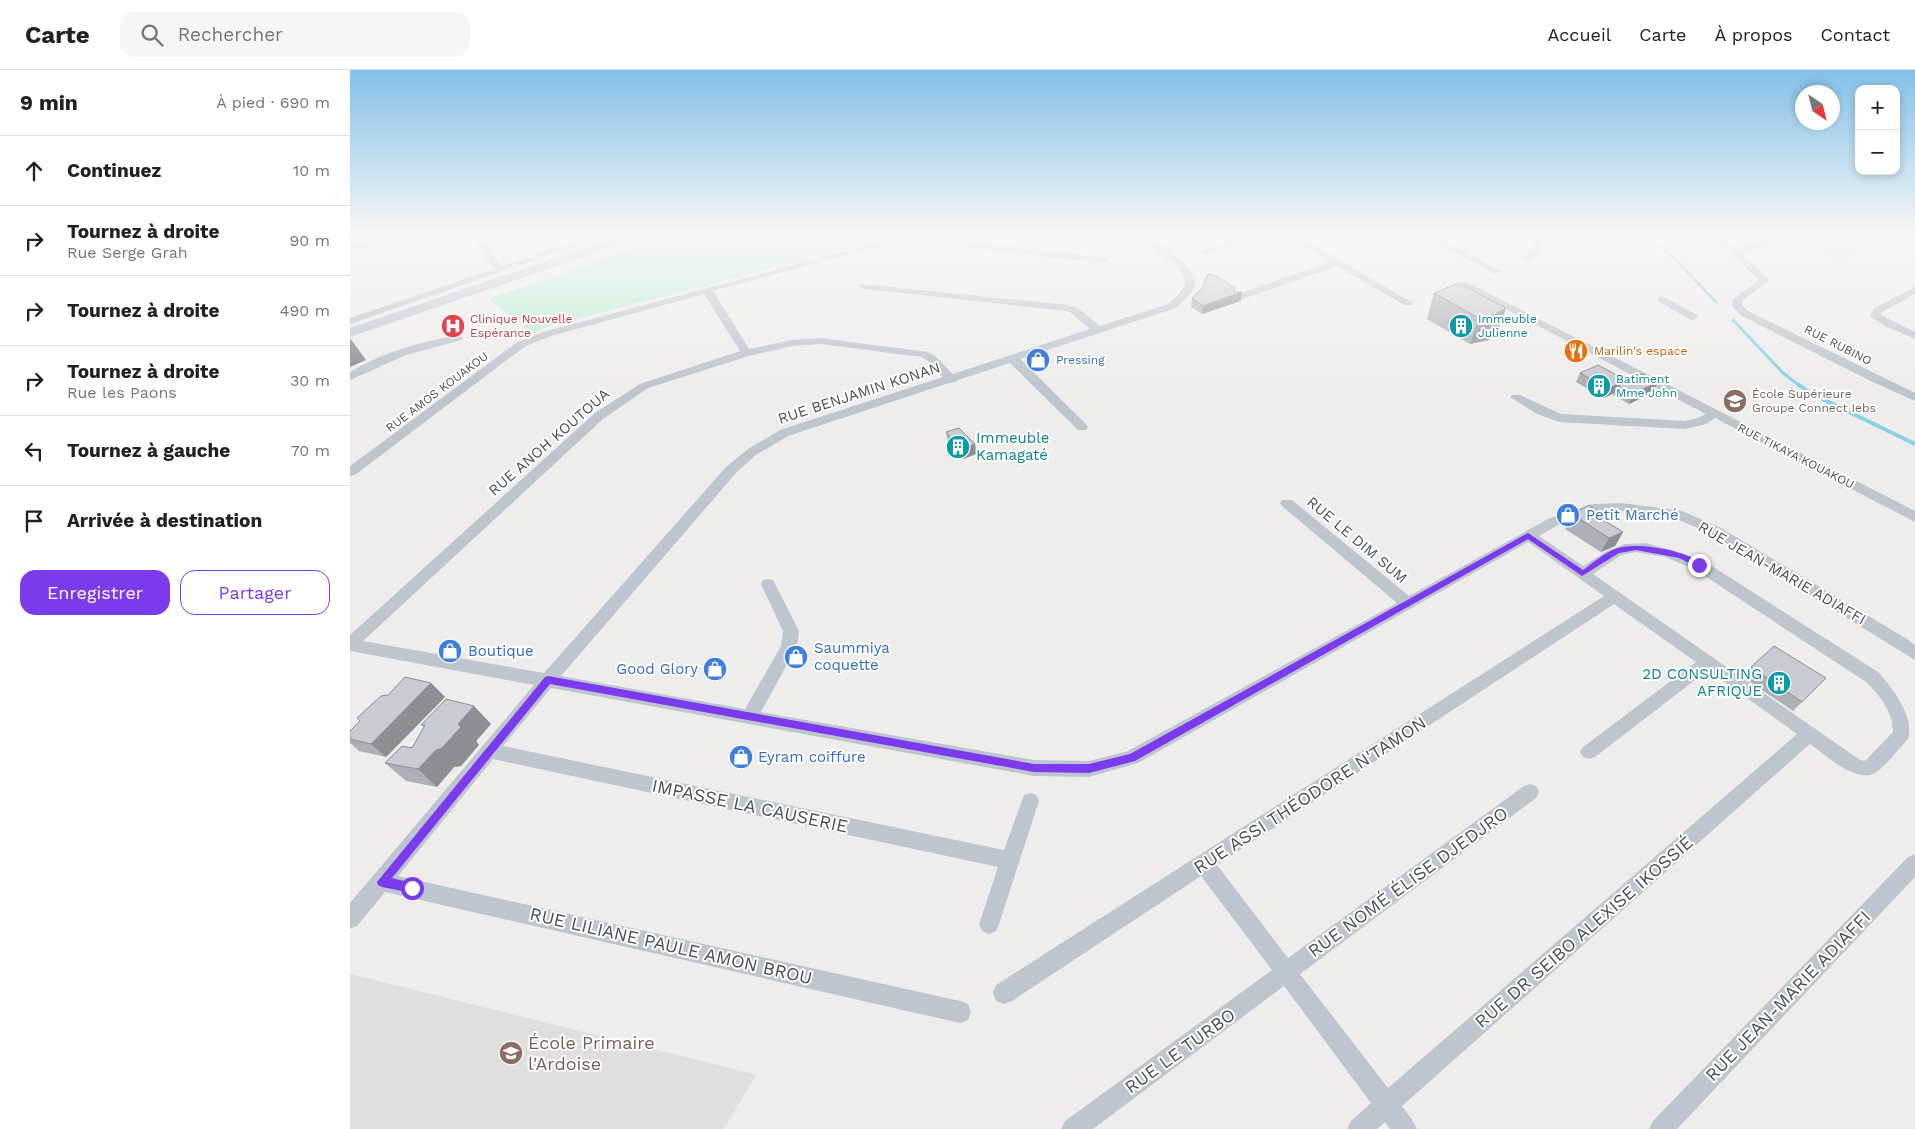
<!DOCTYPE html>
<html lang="fr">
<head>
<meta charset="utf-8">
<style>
	body { margin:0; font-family:"Work Sans",sans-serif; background:#f6f6f6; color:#202124 }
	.controls { position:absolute; right:15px; top:15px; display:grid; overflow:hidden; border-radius:10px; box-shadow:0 2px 8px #0003 }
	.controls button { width:45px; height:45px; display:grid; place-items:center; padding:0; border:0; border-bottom:1px solid #e0e0e0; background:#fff; color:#202124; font:25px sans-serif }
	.compass { position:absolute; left:1445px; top:15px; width:45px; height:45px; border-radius:50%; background:#fff; box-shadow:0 2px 8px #0003; rotate:145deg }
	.stop { position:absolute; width:15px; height:15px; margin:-11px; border:4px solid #7c3aed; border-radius:50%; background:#fff }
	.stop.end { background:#7c3aed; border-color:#fff; box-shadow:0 1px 5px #0008 }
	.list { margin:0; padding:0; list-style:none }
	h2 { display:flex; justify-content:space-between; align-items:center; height:65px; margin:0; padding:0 20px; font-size:21px }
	h2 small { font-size:16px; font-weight:400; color:#757577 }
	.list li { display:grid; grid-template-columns:32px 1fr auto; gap:15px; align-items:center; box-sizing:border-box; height:70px; padding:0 20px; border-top:1px solid #e0e0e0 }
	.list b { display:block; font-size:19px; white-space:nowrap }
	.list p { margin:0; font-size:16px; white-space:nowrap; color:#757577 }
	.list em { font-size:16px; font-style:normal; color:#757577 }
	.actions { display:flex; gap:10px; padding:15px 20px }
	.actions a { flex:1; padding:11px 0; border:1px solid #7c3aed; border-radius:15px; text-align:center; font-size:18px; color:#7c3aed }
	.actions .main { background:#7c3aed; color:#fff }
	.icon { flex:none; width:28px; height:28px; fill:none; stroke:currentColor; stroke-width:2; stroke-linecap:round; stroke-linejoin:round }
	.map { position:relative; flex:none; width:1565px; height:1059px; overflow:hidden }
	header { display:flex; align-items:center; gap:30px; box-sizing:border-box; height:70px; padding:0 25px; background:#fff; border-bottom:1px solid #e0e0e0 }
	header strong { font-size:24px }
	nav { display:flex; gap:28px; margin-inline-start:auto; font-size:18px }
	.search { width:350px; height:45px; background:#f6f6f6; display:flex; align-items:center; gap:12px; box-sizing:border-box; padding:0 18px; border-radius:15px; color:#757577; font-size:19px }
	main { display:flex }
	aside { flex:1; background:#fff }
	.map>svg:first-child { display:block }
	.education { fill:#e0dede }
	.green { fill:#bbedd0 }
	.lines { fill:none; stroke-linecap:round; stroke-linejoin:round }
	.stream-far1 { stroke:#89d1e9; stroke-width:3 }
	.stream { stroke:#89d1e9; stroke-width:4 }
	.street { fill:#bdc6cf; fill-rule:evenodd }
	.secondary { fill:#bfc9d5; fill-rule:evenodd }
	.wall { fill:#adafb5 }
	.shaded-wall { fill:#8d8e93 }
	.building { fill:#c9cbd2; stroke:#8d8e93 }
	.route { fill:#7c3aed }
	.labels { text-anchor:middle; stroke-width:4; stroke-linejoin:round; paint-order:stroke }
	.far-health-label { font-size:12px; fill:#be3a42; stroke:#fff; text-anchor:start }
	.far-culture-label { font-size:12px; fill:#0d838f; stroke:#fff; text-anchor:start }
	.far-street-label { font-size:12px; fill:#454f59; stroke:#fff }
	.far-food-label { font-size:12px; fill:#c56008; stroke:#fff; text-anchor:start }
	.far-shop-label { font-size:12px; fill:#366cbe; stroke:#fff; text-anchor:start }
	.far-education-label { font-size:12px; fill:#785e54; stroke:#fff; text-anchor:start }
	.street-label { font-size:15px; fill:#454f59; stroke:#fff }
	.culture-label { font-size:15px; fill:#0d838f; stroke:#fff; text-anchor:start }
	.shop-label { font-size:15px; fill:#366cbe; stroke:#fff; text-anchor:start }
	.near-street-label { font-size:18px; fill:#454f59; stroke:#fff }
	.near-education-label { font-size:18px; fill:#785e54; stroke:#fff; text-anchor:start }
</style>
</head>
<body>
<header>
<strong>Carte</strong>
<div class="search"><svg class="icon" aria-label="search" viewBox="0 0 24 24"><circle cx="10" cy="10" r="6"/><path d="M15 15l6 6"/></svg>Rechercher</div>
<nav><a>Accueil</a><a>Carte</a><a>À propos</a><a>Contact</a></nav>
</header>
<main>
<aside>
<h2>9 min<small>À pied · 690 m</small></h2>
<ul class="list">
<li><svg class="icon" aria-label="ahead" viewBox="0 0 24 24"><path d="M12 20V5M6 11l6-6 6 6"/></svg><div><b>Continuez</b></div><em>10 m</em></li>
<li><svg class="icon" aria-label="right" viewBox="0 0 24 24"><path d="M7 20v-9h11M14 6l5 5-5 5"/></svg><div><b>Tournez à droite</b><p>Rue Serge Grah</p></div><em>90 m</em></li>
<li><svg class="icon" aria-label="right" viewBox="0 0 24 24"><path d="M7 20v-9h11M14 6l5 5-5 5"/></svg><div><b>Tournez à droite</b></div><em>490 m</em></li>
<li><svg class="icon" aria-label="right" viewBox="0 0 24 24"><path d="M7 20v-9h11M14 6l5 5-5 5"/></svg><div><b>Tournez à droite</b><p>Rue les Paons</p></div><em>30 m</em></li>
<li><svg class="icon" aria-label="left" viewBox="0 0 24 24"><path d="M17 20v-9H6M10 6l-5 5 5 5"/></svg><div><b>Tournez à gauche</b></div><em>70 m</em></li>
<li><svg class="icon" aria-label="arrive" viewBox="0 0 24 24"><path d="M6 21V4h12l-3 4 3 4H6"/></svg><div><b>Arrivée à destination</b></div></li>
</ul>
<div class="actions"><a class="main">Enregistrer</a><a>Partager</a></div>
</aside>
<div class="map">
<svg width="1565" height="1059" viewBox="0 0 1565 1059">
	<rect width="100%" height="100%" fill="#efedec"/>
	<path class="education" d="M0 904 384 999 406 1005 374 1059H0Z"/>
	<g class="green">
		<path d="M321 165H551L199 256 182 263 139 229Z"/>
		<path d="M1375 165H1537L1490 188 1434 167 1398 184Z"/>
	</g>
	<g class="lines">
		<g class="stream-far1">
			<path d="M1295 165 1324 188 1366 232"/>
			<path d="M1383 250 1433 303 1450 316"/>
		</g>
		<path class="stream" d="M1449 315 1460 323 1565 374"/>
		<g class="street">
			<path d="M43 165H59L0 181V175Z"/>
			<path d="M121 165H130L152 196 244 165H257L0 254V248L144 199Z"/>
			<path d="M556 165H571L363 221 399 279 442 270 470 268 578 282 585 286 603 304 740 259 720 242 716 241 514 219 509 216 511 214 717 235 728 238 750 256 818 234 830 223 835 215 834 205 824 194 786 165C789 165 794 165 797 166 810 171 847 198 845 214 843 224 832 232 826 238L670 289 736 354 738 357 736 360H728L660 293 608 310 606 312 599 313 438 366 406 385 386 403 211 606 395 639 431 576 433 561 411 514 413 510 418 509 423 510 449 561 447 576 411 642 684 690 739 691 778 681 1047 533 932 436 930 433 932 430H942L1059 526 1198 449 1243 434 1273 433 1332 441 1371 458 1557 569 1565 575V590L1361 464 1329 450 1273 441 1244 442 1208 455 1189 466 1233 496 1257 481 1275 474 1296 473 1335 484 1354 491 1528 602C1542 617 1565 647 1558 669 1549 679 1539 692 1528 701 1509 717 1476 685 1460 674L1052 1036 1063 1051 1067 1059H1040L1035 1052 1027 1059H997L1001 1051 1021 1033 934 916 743 1059H711L715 1051 922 900 851 806 662 931 654 934 646 931 643 923 646 915 1254 526 1178 472 788 693 739 707 684 706 201 618 153 676 654 780 674 725 680 723 686 725 689 731 649 854 646 861 639 864 632 861 629 854 648 797 143 689 48 806 610 931 618 934 621 942 618 950 610 953 35 822 7 856 0 859V833L184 615 0 581V565L245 343 290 314 390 281 354 224 201 266 174 277 5 405 0 406V396L166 273 193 262ZM470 274 571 287 577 290 593 307 430 360 398 379 376 397 194 603 13 571 253 349 298 318 399 286 442 276ZM1285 482 1315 487 1344 499 1516 612C1530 626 1543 641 1543 662L1515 691 1510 690 1243 504 1271 485ZM1264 534 1346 592 1233 677 1230 682 1233 687 1239 689 1245 687 1358 600 1447 664 1038 1018 950 904 1186 728 1189 722 1186 716 1180 714 1174 716 938 888 867 795Z"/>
			<path d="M601 165H611L619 172 752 187 757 190 752 193 616 177Z"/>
			<path d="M898 165H912L859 183 856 184 851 181Z"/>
			<path d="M935 165H946L1063 233 1062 235H1054L987 196 893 229H885V225L980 192Z"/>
			<path d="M1071 165H1082L1151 201 1149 203H1143Z"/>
			<path d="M1182 165H1191L1193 174 1182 190 1179 191 1174 188 1183 174Z"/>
			<path d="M1357 165H1367L1388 180 1422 165H1434L1393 185 1420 210 1393 230 1392 235 1398 241 1565 323V331L1523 312 1390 245 1382 236 1383 229 1409 210 1384 186Z"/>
			<path d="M1115 211 1565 441V452L1365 348 1356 354 1335 359 1209 352 1187 344 1160 327 1162 325H1170L1211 344 1335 351 1348 348 1356 344 1112 216 1110 214Z"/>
			<path d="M1565 217V224L1532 242 1531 245 1565 262V269L1537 257 1520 246 1524 238Z"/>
			<path d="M1312 226 1347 245 1348 247 1343 250 1339 249 1308 231V227Z"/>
			<path d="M108 265 113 268 112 270 56 285 0 310V302C33 282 70 272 108 265Z"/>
			<path d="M1565 784V807L1327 1059H1299L1303 1051 1558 787Z"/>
		</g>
		<path class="secondary" d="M272 165H290L288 168 0 267V258Z"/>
	</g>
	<g class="wall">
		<path d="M1109 213 1147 264 1138 270 1120 274 1077 249 1084 223Z"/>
		<path d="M884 222H892L891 231 852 244 841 237 842 228Z"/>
		<path d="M1230 303 1276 310 1275 312 1303 322 1279 334 1263 325 1264 323 1254 328 1226 312Z"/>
		<path d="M596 362 625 374 626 384 613 389 598 372Z"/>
		<path d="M1222 444 1249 447 1273 462 1265 476 1251 482 1215 459Z"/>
		<path d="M1401 597 1467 617 1443 641 1393 607Z"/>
		<path d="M81 613 95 627 36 687 9 681 0 673V661L38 625Z"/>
		<path d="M141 654 126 671 129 675 111 696 104 697 87 717 56 711 35 693 62 678 74 657 71 655Z"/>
	</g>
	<g class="shaded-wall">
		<path d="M625 165H635L625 168Z"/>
		<path d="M892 222 891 231 852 244 853 236Z"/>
		<path d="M1156 238 1147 264 1138 270 1120 274 1129 248Z"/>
		<path d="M0 268 16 290 0 297Z"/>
		<path d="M1276 310 1272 318 1268 316 1264 323 1254 328 1258 319Z"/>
		<path d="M1308 312 1303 322 1279 334 1283 324Z"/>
		<path d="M625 374 626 384 613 389 611 380Z"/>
		<path d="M1273 462 1265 476 1251 482 1259 468Z"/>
		<path d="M81 613 95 627 36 687 21 674Z"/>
		<path d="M124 636 141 654 126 671 129 675 111 696 104 697 87 717 68 699Z"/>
	</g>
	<g class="building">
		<path d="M858 204 864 205 884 217V222H892L853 236 842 228 853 217Z"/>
		<path d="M1109 213 1156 238 1146 244 1129 248 1084 223Z"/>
		<path d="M1248 295 1276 310 1258 319 1230 303Z"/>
		<path d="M1292 304 1308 312 1283 324 1268 316Z"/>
		<path d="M609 358 625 374 611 380 596 362Z"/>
		<path d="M1239 435 1251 443 1247 446 1273 462 1259 468 1222 444Z"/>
		<path d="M1424 576 1476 608 1452 632 1401 597Z"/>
		<path d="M55 607 81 613 21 674 0 669V661L10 651 7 648 31 626 38 625Z"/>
		<path d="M96 629 124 636 108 654 111 657 92 678 86 680 68 699 35 693 52 676 62 678 75 655H71Z"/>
	</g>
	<linearGradient id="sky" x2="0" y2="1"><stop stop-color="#82c0e8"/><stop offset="0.53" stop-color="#f8f7f6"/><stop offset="1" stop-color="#f8f7f6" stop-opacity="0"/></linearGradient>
	<rect width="1565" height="313" fill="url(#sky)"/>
	<path class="route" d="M1178 463 1233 500C1243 493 1254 483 1265 479 1284 471 1338 480 1353 495L1349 498 1329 488 1286 480 1269 483 1232 506 1178 469 785 691 739 703 684 702 200 614 42 808 66 814 67 818 66 821 62 823 32 817 28 815 27 812 195 607 198 606 684 694H739L780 684Z"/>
	<defs>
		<g id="hospital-disc" transform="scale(1.25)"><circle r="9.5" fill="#e0444e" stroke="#fff"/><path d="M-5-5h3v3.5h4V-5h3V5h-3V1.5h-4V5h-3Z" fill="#fff"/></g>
		<g id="building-disc" transform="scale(1.25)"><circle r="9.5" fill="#0f9aa8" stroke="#fff"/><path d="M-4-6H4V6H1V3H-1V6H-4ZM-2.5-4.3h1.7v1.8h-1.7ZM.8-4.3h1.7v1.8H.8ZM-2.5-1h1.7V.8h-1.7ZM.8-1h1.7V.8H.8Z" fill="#fff"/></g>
		<g id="restaurant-disc" transform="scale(1.25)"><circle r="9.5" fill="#e8710a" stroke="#fff"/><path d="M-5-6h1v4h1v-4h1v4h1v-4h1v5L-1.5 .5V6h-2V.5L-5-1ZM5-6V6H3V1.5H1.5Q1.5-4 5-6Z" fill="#fff"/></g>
		<g id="shop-disc" transform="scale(1.25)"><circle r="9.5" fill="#3f7fe0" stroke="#fff"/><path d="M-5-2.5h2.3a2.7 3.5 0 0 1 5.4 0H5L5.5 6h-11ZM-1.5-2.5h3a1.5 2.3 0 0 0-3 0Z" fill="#fff"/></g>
		<g id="university-disc" transform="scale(1.25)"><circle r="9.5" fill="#8d6e63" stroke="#fff"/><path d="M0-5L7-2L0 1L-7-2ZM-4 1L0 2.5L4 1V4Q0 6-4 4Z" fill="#fff"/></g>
		<g id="school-disc" transform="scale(1.25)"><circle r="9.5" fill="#8d6e63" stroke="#fff"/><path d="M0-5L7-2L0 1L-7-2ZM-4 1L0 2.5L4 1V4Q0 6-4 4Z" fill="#fff"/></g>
	</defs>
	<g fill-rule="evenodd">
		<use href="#hospital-disc" x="103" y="256"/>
		<use href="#building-disc" x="1111" y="256"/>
		<use href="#restaurant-disc" x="1226" y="281"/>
		<use href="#shop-disc" x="688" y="290"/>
		<use href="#building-disc" x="1249" y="316"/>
		<use href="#university-disc" x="1385" y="331"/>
		<use href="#building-disc" x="608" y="377"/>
		<use href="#shop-disc" x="1218" y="445"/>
		<use href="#shop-disc" x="100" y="581"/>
		<use href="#shop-disc" x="446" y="587"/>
		<use href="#shop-disc" x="365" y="599"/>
		<use href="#building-disc" x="1429" y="613"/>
		<use href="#shop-disc" x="391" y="687"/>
		<use href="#school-disc" x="161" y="983"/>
	</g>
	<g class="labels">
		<g class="far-health-label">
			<text x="120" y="253">Clinique Nouvelle<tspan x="120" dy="14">Espérance</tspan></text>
		</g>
		<g class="far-culture-label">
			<text x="1128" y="253">Immeuble<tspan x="1128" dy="14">Julienne</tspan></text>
			<text x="1266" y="313">Batiment<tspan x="1266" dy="14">Mme John</tspan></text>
		</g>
		<g class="far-street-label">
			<text transform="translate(1488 275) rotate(27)" y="4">RUE RUBINO</text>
			<text transform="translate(87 322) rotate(-37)" y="4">RUE AMOS KOUAKOU</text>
			<text transform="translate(1446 386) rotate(27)" y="4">RUE TIKAYA KOUAKOU</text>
		</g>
		<g class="far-food-label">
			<text x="1244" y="285">Marilin's espace</text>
		</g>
		<g class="far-shop-label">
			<text x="706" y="294">Pressing</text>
		</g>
		<g class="far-education-label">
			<text x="1402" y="328">École Supérieure<tspan x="1402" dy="14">Groupe Connect Iebs</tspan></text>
		</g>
		<g class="street-label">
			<text transform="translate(509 323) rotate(-18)" y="5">RUE BENJAMIN KONAN</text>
			<text transform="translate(199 372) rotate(-41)" y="5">RUE ANOH KOUTOUA</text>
			<text transform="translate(1007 470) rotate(40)" y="5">RUE LE DIM SUM</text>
			<text transform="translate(1432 503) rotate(30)" y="5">RUE JEAN-MARIE ADIAFFI</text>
		</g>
		<g class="culture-label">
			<text x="626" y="373">Immeuble<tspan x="626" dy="17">Kamagaté</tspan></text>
			<text x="1412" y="609" text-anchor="end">2D CONSULTING<tspan x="1412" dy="17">AFRIQUE</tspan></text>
		</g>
		<g class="shop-label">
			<text x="1236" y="450">Petit Marché</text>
			<text x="464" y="583">Saummiya<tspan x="464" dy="17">coquette</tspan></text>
			<text x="118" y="586">Boutique</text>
			<text x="348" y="604" text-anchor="end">Good Glory</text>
			<text x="408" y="692">Eyram coiffure</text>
		</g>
		<g class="near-street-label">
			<text transform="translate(960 725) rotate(-33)" y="6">RUE ASSI THÉODORE N'TAMON</text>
			<text transform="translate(400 736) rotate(12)" y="6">IMPASSE LA CAUSERIE</text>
			<text transform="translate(1058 812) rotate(-36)" y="6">RUE NOMÉ ÉLISE DJEDJRO</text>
			<text transform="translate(1234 862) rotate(-41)" y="6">RUE DR SEIBO ALEXISE IKOSSIÉ</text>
			<text transform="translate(321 876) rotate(13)" y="6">RUE LILIANE PAULE AMON BROU</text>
			<text transform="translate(1438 926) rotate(-46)" y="6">RUE JEAN-MARIE ADIAFFI</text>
			<text transform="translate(830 981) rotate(-36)" y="6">RUE LE TURBO</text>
		</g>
		<g class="near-education-label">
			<text x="178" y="979">École Primaire<tspan x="178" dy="21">l'Ardoise</tspan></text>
		</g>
	</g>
</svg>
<div class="controls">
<button>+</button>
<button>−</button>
</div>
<svg class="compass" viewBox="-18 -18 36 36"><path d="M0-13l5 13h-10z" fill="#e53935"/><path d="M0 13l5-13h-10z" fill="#757577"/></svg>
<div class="stop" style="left:62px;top:818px"></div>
<div class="stop end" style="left:1349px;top:495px"></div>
</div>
</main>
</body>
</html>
